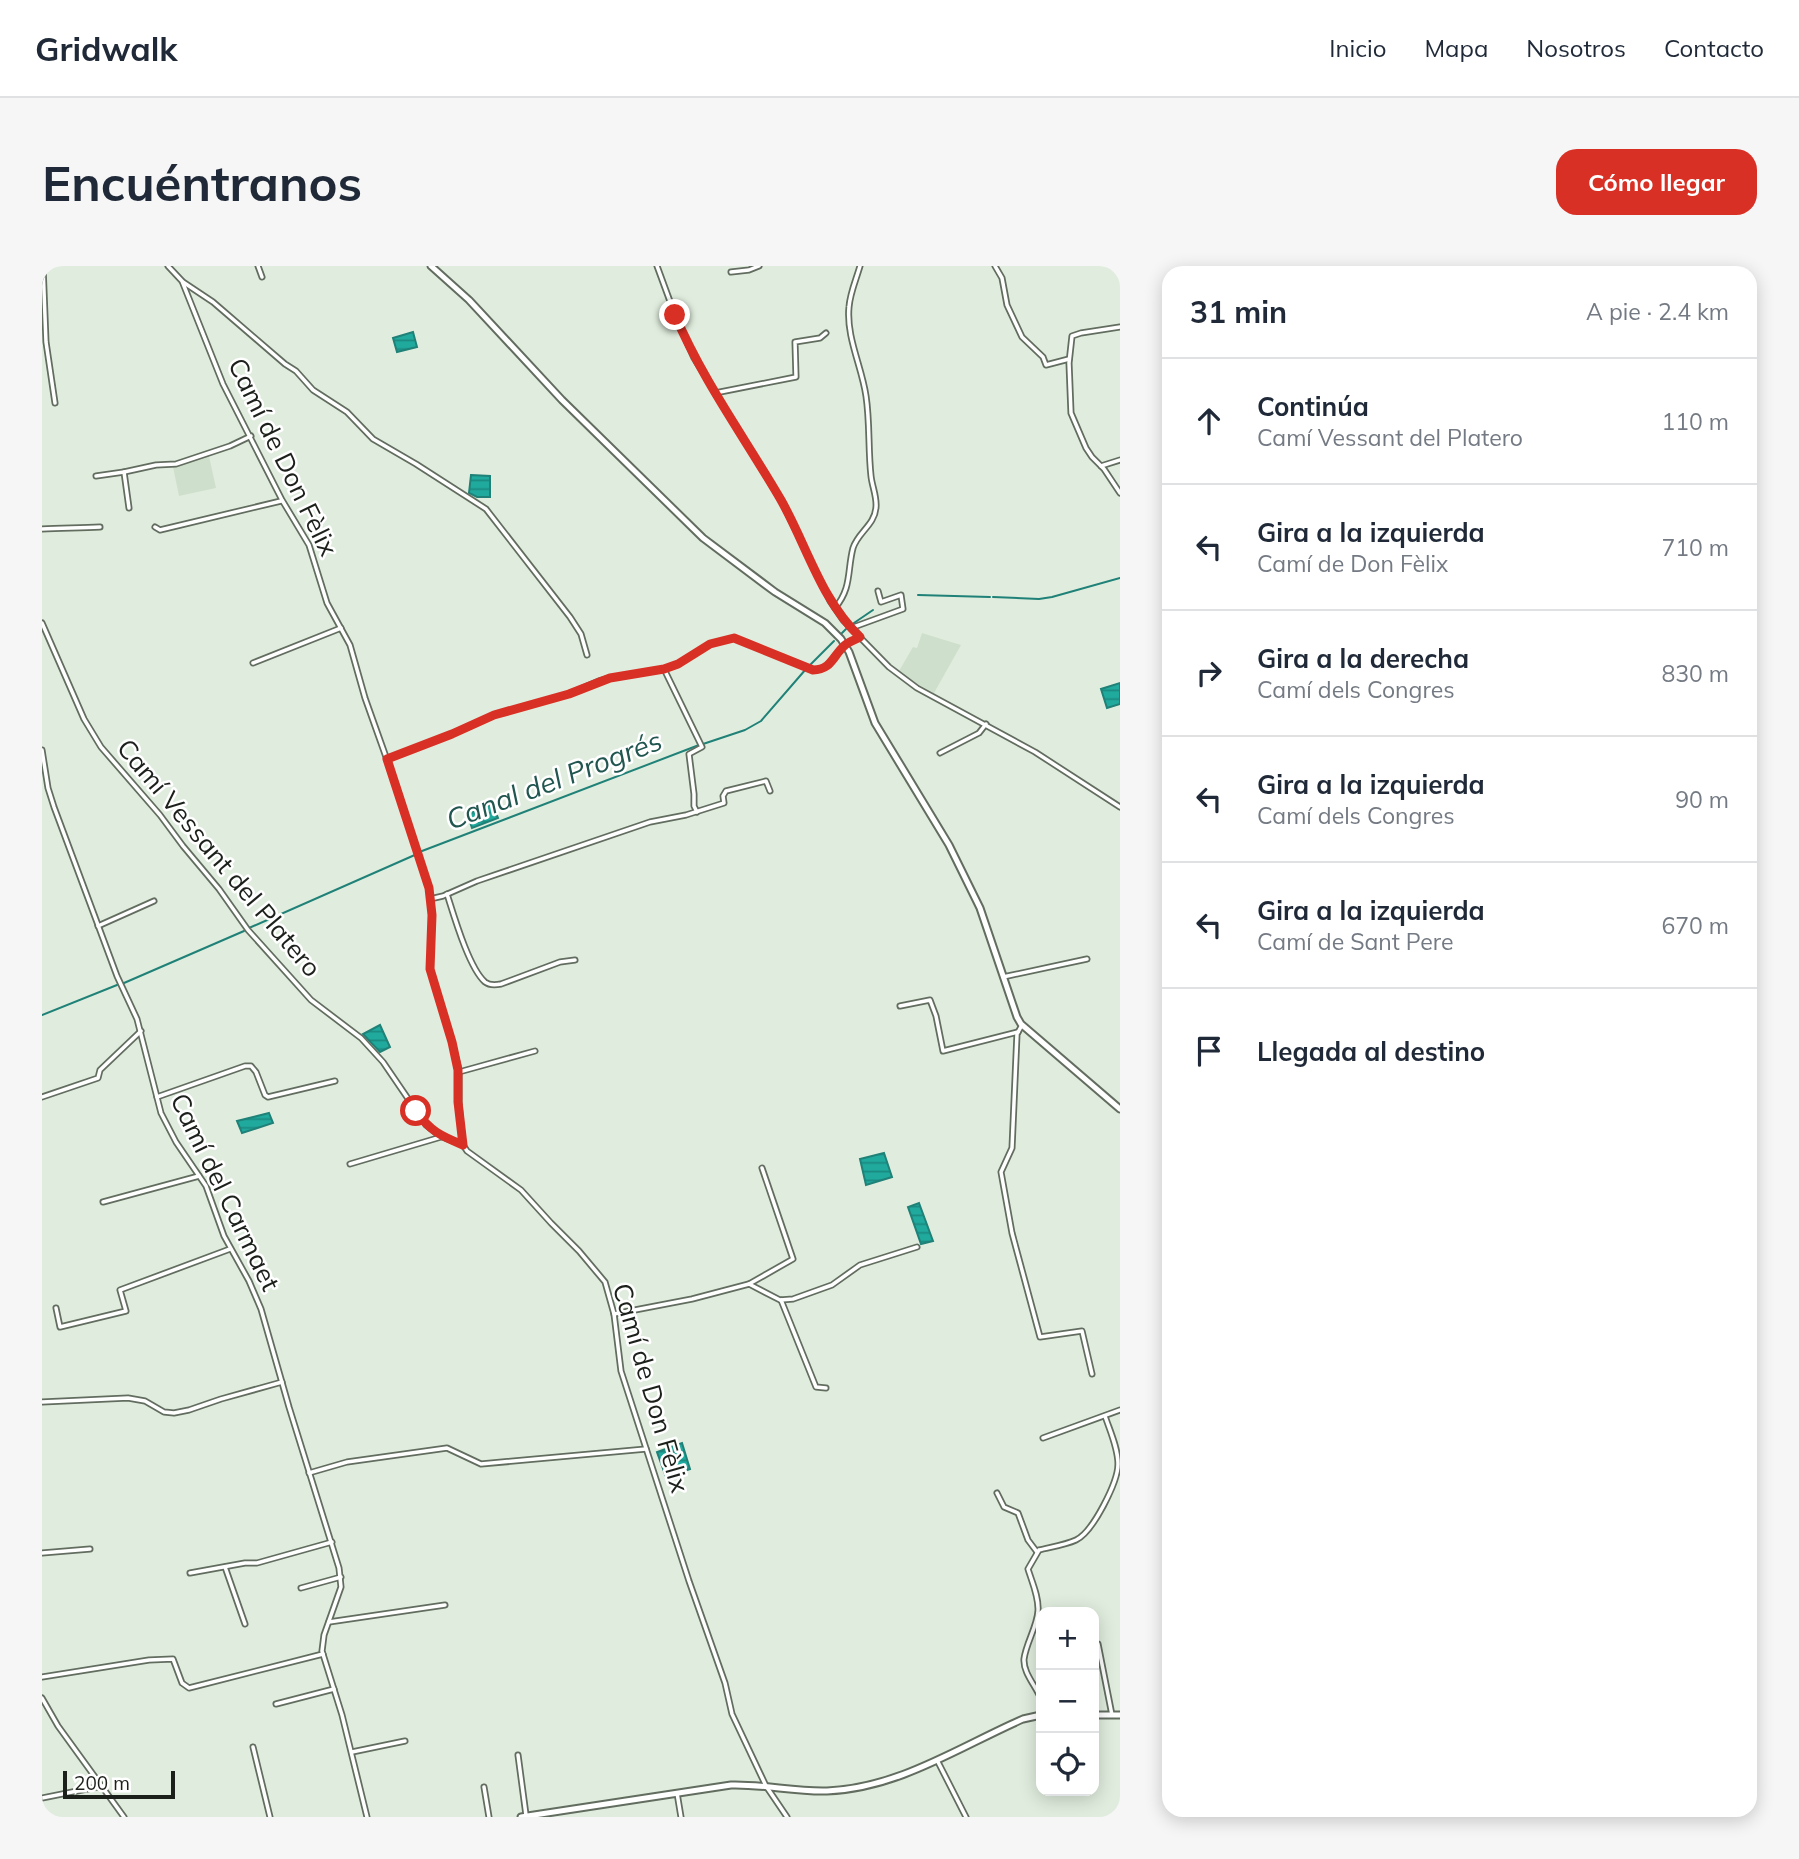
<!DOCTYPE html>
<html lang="es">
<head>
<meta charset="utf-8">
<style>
	body { margin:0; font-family:Mulish,sans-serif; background:#f6f6f7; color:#1f2937 }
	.controls { position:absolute; right:21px; bottom:21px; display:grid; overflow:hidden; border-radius:14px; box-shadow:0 4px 18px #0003 }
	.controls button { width:63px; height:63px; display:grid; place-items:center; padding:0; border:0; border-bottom:2px solid #e0e1e3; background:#fff; color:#1f2937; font:35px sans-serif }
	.scale { position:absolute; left:21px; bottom:18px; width:112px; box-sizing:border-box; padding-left:7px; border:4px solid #1c201b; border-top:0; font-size:19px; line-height:24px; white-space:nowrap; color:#1c201b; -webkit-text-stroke:5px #fff; paint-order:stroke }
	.stop { position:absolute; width:21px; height:21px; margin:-16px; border:5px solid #d93025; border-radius:50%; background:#fff }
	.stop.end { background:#d93025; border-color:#fff; box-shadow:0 2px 7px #0008 }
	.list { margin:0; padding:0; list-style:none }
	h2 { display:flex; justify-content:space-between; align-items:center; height:91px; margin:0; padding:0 28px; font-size:30px }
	h2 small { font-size:23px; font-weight:400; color:#747a83 }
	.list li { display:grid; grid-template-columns:46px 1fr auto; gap:21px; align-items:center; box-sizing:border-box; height:126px; padding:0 28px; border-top:2px solid #e0e1e3 }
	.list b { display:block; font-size:26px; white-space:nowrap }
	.list p { margin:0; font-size:23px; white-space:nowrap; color:#747a83 }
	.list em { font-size:23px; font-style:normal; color:#747a83 }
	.icon { flex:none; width:38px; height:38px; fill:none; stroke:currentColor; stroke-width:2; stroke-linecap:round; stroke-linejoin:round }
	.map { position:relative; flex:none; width:1078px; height:1551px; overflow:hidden; border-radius:21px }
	header { display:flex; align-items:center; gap:42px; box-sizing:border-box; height:98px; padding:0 35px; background:#fff; border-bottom:2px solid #e0e1e3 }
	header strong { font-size:33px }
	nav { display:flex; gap:38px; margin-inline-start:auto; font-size:24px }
	.intro { display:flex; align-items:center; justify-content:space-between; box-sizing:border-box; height:168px; padding:0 42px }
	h1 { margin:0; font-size:49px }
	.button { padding:18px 32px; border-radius:21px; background:#d93025; color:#fff; font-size:24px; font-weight:700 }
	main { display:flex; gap:42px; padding:0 42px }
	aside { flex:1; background:#fff; border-radius:21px; box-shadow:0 4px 18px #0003 }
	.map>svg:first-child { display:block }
	.built { fill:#cee0cc }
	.water { fill:url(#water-rules); stroke:#1f8177; stroke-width:2 }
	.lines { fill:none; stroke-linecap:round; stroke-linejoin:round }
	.stream { stroke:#1f8177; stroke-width:2 }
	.minor-casing { stroke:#626d60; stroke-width:7 }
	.secondary-casing { stroke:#626d60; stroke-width:9 }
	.minor { stroke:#fff; stroke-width:3.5 }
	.secondary { stroke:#fff; stroke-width:5 }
	.route { stroke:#d93025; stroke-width:9 }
	.labels { text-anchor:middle; stroke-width:5; stroke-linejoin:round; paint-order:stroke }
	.street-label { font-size:26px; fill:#1c201b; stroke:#fff }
	.water-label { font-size:28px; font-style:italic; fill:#215650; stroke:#fff }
</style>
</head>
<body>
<header>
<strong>Gridwalk</strong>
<nav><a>Inicio</a><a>Mapa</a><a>Nosotros</a><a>Contacto</a></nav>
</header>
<div class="intro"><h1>Encuéntranos</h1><a class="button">Cómo llegar</a></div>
<main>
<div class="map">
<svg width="1078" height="1551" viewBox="0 0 1078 1551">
	<defs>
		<pattern id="water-rules" width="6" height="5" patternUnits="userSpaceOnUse" patternTransform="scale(1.75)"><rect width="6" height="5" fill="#20aa9e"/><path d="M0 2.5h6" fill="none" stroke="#1b8a80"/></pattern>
	</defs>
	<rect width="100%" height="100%" fill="#e0edde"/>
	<g class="built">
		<path d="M167 190 174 222 137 230 131 201Z"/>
		<path d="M880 367 919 379 892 427 872 416 857 405 871 381 875 382Z"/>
	</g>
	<g class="water">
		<path d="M371 66 375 81 355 86 351 72Z"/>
		<path d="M429 209 448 210V231H435L427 227Z"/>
		<path d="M1078 417V438L1065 442 1059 423Z"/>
		<path d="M450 538 456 552 430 562 425 547Z"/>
		<path d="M338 759 348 781 338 786 321 768Z"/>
		<path d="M227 847 231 857 200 867 195 855Z"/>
		<path d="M842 887 850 911 824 919 818 893Z"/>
		<path d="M877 937 891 975 879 978 866 941Z"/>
		<path d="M640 1177 648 1203 624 1211 615 1186Z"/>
	</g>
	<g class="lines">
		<g class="stream">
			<path d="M876 329 948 331"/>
			<path d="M951 331 997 333 1010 331 1078 312"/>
			<path d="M809 359 831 344"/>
			<path d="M799 368 804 363"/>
			<path d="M767 400 792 375"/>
			<path d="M661 478 703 464 719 455 764 403"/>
			<path d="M380 585 657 479"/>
			<path d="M207 662 375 588"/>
			<path d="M82 717 202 665"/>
			<path d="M0 749 75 719"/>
		</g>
		<g class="minor-casing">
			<g id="minor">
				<path d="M1 0 4 76 13 137"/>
				<path d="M126 0 140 15 181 118 240 234 267 279 285 337 308 379 323 432 354 519 387 623 390 649 388 703 410 776 417 804V836L420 874 421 879 425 885 479 924 509 957 537 985 563 1016 572 1048 579 1105 647 1315 683 1417 690 1448 724 1520 745 1551"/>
				<path d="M216 0 220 11"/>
				<path d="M615 0 633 49 652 92 740 236 788 335 801 354 847 401 875 422 993 486 1078 541"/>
				<path d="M953 0 960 12 965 39 980 71 1001 91 1004 99 1027 93"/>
				<path d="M689 6 707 4 717 0"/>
				<path d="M141 16 171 36 243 98 254 105 271 124 305 146 331 173 374 198 444 243 528 351 539 368 545 389"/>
				<path d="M1078 61 1039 67 1030 70 1027 97 1029 147 1044 182 1050 191 1062 203 1078 227"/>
				<path d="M673 127 754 111 753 76 778 72 784 67"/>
				<path d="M1059 200 1078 194"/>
				<path d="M82 206 87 242"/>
				<path d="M54 210 82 206 114 199 134 198 188 180 209 170"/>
				<path d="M113 261 118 264 239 235"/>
				<path d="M0 263C20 262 38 262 58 261"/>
				<path d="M793 342C810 322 805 305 811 282 816 266 833 259 834 241 835 231 830 220 829 210 826 183 828 156 824 130 820 101 804 71 807 41 808 27 814 14 818 0"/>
				<path d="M0 357 42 453 59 481 118 549 141 580 177 623 206 664 269 734 319 772 341 796 384 859 398 870 421 879"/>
				<path d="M809 362 861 343 859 329 839 336 836 325"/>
				<path d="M211 397 299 362"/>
				<path d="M622 403 660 481 647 488 652 528V540L655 546"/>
				<path d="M0 484 6 522 12 541 75 710 95 753 119 847 134 876 164 920 182 970 207 1015 219 1043 247 1141 297 1302 299 1321 282 1369 280 1385 300 1449 325 1551"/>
				<path d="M898 487 937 467 944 458"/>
				<path d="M345 493 410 468 452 449 527 428 557 415 568 412 622 403 636 398 668 378 692 372 771 404C789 404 791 390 802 380 806 376 813 374 818 371"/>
				<path d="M405 628C412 650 427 702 443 716 448 720 454 719 459 718L518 696 533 694"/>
				<path d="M388 633 401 630 435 615 608 556 644 549 682 537 681 530 684 525 724 515 728 525"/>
				<path d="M56 660 112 635"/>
				<path d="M961 711 1045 693"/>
				<path d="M858 740 888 734 894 750 901 785 976 766"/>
				<path d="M980 759 975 768 970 882 959 906 970 967 998 1071 1040 1065 1050 1108"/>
				<path d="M417 806 493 785"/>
				<path d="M0 831 56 812 58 804 99 765"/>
				<path d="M115 831 203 800H209L214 806 223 829 226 831 293 815"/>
				<path d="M308 898 399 871"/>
				<path d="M61 936 157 910"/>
				<path d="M707 1018 751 993 720 902"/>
				<path d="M739 1034 774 1121 784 1122"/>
				<path d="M14 1042 18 1061 84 1045 78 1024 188 983"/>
				<path d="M572 1048 650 1033 707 1018 738 1034 751 1033 790 1019 818 999 875 981"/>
				<path d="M0 1136 86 1132 103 1135 122 1146 132 1147 147 1144 179 1133 240 1116"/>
				<path d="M1001 1172 1078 1144"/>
				<path d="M267 1207 305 1196 405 1182 439 1198 604 1183"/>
				<path d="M955 1227 962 1241 976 1247 986 1274 995 1286"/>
				<path d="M0 1287 48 1283"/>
				<path d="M183 1301 203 1358"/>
				<path d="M148 1307 203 1297H215L290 1276"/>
				<path d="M259 1322 299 1311"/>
				<path d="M287 1356 403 1339"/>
				<path d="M1056 1378 1070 1449"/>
				<path d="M0 1411 107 1394 131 1393 140 1417 147 1422 281 1388"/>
				<path d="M0 1432 16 1460 82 1551"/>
				<path d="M999 1433C994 1420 981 1407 982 1393 984 1377 995 1361 996 1345 997 1331 990 1316 986 1303L997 1284C1009 1281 1023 1279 1034 1274 1051 1266 1076 1216 1076 1198 1076 1182 1068 1165 1063 1150"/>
				<path d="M234 1438 292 1423"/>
				<path d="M211 1481 228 1551"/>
				<path d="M310 1486 363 1475"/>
				<path d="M476 1489 484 1549"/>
				<path d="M895 1494 924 1551"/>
				<path d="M442 1521 447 1551"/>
				<path d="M635 1527 639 1551"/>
				<path d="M0 1532 60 1520"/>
			</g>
		</g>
		<g class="secondary-casing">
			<g id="secondary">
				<path d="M389 0 427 34 520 134 661 272 733 326 783 357 799 373 807 386 833 457 907 579 938 642 975 751 979 758 1078 843"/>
				<path d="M1052 1449H1078"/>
				<path d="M479 1551 689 1519C721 1518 753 1526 785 1525 857 1522 917 1481 981 1453L999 1449"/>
			</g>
		</g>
		<use href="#minor" class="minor"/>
		<use href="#secondary" class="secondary"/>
	</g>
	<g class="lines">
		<path class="route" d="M374 845C388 865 399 870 421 879L416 836V804L410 776 388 703 390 649 387 622 345 493 410 468 452 449 527 428 568 412 622 403 636 398 668 378 692 372 771 404C789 404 791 390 802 380 806 376 813 374 818 371 779 334 765 280 739 234 703 172 661 115 633 49"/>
	</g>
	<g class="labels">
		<g class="street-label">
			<text transform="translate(241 191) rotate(64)" y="9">Camí de Don Fèlix</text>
			<text transform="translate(177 592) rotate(50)" y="9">Camí Vessant del Platero</text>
			<text transform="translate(183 926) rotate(64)" y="9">Camí del Carmaet</text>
			<text transform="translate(609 1122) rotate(74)" y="9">Camí de Don Fèlix</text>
		</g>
		<g class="water-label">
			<text transform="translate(512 514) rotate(-21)" y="10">Canal del Progrés</text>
		</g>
	</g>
</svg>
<div class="controls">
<button>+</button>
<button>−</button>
<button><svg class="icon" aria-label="locate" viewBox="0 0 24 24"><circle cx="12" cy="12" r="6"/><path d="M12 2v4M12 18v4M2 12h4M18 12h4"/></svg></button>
</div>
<div class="scale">200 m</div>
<div class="stop" style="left:374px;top:845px"></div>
<div class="stop end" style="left:633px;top:49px"></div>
</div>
<aside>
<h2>31 min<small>A pie · 2.4 km</small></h2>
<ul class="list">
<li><svg class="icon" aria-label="ahead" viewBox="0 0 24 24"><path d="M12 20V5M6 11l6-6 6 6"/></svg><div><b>Continúa</b><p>Camí Vessant del Platero</p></div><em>110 m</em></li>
<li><svg class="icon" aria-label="left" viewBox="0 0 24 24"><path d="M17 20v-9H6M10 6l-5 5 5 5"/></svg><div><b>Gira a la izquierda</b><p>Camí de Don Fèlix</p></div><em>710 m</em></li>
<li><svg class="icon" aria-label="right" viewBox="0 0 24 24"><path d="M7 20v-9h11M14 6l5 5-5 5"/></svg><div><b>Gira a la derecha</b><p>Camí dels Congres</p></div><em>830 m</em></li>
<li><svg class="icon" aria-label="left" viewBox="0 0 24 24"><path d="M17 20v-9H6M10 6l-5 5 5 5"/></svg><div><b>Gira a la izquierda</b><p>Camí dels Congres</p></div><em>90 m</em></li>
<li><svg class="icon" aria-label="left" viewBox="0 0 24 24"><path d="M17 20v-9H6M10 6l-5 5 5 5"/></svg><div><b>Gira a la izquierda</b><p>Camí de Sant Pere</p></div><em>670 m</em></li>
<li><svg class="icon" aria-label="arrive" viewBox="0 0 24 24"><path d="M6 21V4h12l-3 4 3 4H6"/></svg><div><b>Llegada al destino</b></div></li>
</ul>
</aside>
</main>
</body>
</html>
